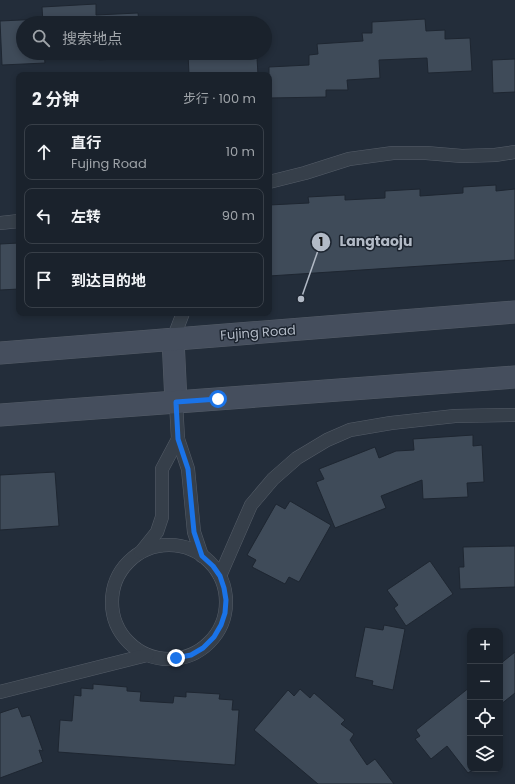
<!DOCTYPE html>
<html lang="zh">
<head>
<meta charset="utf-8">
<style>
	body { margin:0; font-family:Poppins,"Noto Sans SC",sans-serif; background:#232a34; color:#f1f3f6 }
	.controls { position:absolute; right:12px; bottom:12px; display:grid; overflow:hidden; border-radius:8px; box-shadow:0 2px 6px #0003 }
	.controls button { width:36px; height:36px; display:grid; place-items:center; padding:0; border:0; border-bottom:1px solid #383f48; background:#1a222c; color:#f1f3f6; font:20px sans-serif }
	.stop { position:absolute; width:12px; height:12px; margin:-9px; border:3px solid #1a73e8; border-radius:50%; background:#fff }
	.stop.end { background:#1a73e8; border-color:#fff; box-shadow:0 1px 4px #0008 }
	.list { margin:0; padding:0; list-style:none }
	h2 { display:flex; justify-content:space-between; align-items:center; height:52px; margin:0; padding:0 16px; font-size:17px }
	h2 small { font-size:13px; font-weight:400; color:#9fa4a9 }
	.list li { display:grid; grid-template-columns:26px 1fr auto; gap:12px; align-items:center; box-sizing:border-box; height:56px; margin:0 8px 8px; padding:0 8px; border:1px solid #383f48; border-radius:8px }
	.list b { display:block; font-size:15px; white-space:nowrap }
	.list p { margin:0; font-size:13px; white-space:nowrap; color:#9fa4a9 }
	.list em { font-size:13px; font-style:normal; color:#9fa4a9 }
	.icon { flex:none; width:22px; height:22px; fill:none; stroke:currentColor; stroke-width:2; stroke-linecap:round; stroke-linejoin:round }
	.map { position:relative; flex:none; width:515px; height:784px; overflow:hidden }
	.search { position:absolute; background:#1a222c; box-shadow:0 2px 6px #0003; left:16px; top:16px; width:256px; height:44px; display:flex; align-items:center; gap:10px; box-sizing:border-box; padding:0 14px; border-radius:22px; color:#9fa4a9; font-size:15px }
	.panel { position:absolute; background:#1a222c; box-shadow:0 2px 6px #0003; left:16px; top:72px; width:256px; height:244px; border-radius:8px }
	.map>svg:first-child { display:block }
	.building { fill:#3f4b59; stroke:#1e2631 }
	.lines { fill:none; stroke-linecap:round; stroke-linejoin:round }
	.service-casing { stroke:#555d68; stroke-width:14 }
	.secondary-casing { stroke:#555d68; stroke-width:23 }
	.service { stroke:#363f4a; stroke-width:13 }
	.secondary { stroke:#454e5d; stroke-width:22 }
	.route { stroke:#1a73e8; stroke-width:5 }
	.labels { text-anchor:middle; stroke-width:3; stroke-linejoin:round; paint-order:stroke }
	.street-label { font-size:13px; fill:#b2bac6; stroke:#1c242f }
	.leader { fill:none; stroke:#b2bac6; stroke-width:1.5 }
	.callout-dot { fill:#b2bac6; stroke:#1c242f; stroke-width:1.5 }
	.mark-label { font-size:12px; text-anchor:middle; font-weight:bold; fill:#111 }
	.callout-label { font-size:14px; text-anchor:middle; font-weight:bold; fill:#b2bac6; stroke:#1c242f; stroke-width:3; stroke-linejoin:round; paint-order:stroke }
</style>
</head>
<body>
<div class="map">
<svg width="515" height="784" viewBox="0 0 515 784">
	<rect width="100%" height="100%" fill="#232d3a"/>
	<g class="building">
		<path d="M96 4V15L138 13 139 23H43L42 7Z"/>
		<path d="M42 19V23H23V53H44L45 63 2 65 0 21Z"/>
		<path d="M425 19 426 31 445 30V39L470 38 472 71 428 73 427 58 379 60 380 78 347 80 348 90H326V97L269 98V67L309 65V55L318 54 317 44 363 41 362 33H372V22Z"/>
		<path d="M98 53H140L141 57 99 60Z"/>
		<path d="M188 53H243V59L257 58 258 75H189Z"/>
		<path d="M515 59V92L493 93 492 60Z"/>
		<path d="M496 185V191L515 189V260L269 276V205L309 203 308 197 345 195V200L385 198V191L420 189V196L463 193V187Z"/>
		<path d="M19 243V289L0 290V244Z"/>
		<path d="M473 435V446L482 445 484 482 467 483 468 497 423 499 422 480 381 496 386 508 335 528 316 482 324 479 319 469 375 447 379 458 396 451 414 450 413 439Z"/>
		<path d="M55 472 59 526 0 530V475Z"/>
		<path d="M290 501 331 525 299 582 289 577 285 584 252 567 256 560 247 555 276 504 285 509Z"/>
		<path d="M515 546V587L460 589 459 567H464L463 547Z"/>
		<path d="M430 561 453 594 406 626 394 608 398 605 387 590Z"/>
		<path d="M384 625 405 629 393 690 372 685 373 681 355 677 365 627 383 630Z"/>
		<path d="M515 652V693L500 705V664Z"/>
		<path d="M93 684 127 687V691L141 692 140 701 173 703 174 696 186 697V692L220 694 219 699 233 700 232 710H239L235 765 58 752 60 720 72 721 74 695 81 696V688L93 689Z"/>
		<path d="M470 687V769H474L468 773 447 746 431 759 415 739 420 736 416 730Z"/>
		<path d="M300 689 310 698 314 693 345 720 341 724 354 734 350 740 367 765 375 759 394 784H318L254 730 288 690 294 696Z"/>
		<path d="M18 707 22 717 30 715 43 751 39 750 43 762 0 778V713Z"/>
	</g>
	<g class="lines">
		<g class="service-casing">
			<g id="service">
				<path d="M269 182 305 173 349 159 393 153H426L462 156 495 155 515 152"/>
				<path d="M0 223 19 221"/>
				<path d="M173 339 183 313"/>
				<path d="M176 402 178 439 188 469 194 532 202 556"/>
				<circle cx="169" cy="602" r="57"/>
				<path d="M141 552 157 532 162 517V469L178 439"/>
				<path d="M220 576 251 505 273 479 297 458 327 440 350 430 391 423 455 416 515 415"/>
				<path d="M0 692 147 655"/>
			</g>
		</g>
		<g class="secondary-casing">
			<g id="secondary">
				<path d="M173 339 176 402"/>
				<path d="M0 353 515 312"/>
				<path d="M0 415 515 377"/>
			</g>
		</g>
		<use href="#service" class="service"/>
		<use href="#secondary" class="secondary"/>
	</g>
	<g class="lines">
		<path class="route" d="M176 658 191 655 203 648 214 637 221 625 225 613 226 600 224 588 220 576 213 566 202 556 194 532 188 469 178 439 176 402 218 399"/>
	</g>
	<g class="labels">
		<g class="street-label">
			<text transform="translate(258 332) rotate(-4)" y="5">Fujing Road</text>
		</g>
	</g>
	<path class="leader" d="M301 299L321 242"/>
	<g class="callout-dot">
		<circle cx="301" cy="299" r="4"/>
		<circle cx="321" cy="242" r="10"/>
	</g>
	<g class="mark-label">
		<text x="321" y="246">1</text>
	</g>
	<g class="callout-label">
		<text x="376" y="246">Langtaoju</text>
	</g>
</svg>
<div class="controls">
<button>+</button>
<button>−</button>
<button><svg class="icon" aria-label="locate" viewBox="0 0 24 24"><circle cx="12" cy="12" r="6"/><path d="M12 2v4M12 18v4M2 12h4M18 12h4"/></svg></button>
<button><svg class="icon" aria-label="layers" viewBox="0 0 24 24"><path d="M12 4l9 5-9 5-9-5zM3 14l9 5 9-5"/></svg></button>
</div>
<div class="stop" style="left:218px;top:399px"></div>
<div class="stop end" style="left:176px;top:658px"></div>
<div class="search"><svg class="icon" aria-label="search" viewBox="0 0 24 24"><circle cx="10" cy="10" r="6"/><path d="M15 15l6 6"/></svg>搜索地点</div>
<section class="panel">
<h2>2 分钟<small>步行 · 100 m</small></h2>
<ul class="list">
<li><svg class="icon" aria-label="ahead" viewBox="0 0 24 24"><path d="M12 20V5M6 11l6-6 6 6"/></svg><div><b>直行</b><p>Fujing Road</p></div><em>10 m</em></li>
<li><svg class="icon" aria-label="left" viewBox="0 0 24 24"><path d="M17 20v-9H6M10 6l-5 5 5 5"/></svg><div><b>左转</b></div><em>90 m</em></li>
<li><svg class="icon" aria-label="arrive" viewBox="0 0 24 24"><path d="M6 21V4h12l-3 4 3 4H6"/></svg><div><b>到达目的地</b></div></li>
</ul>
</section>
</div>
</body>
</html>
